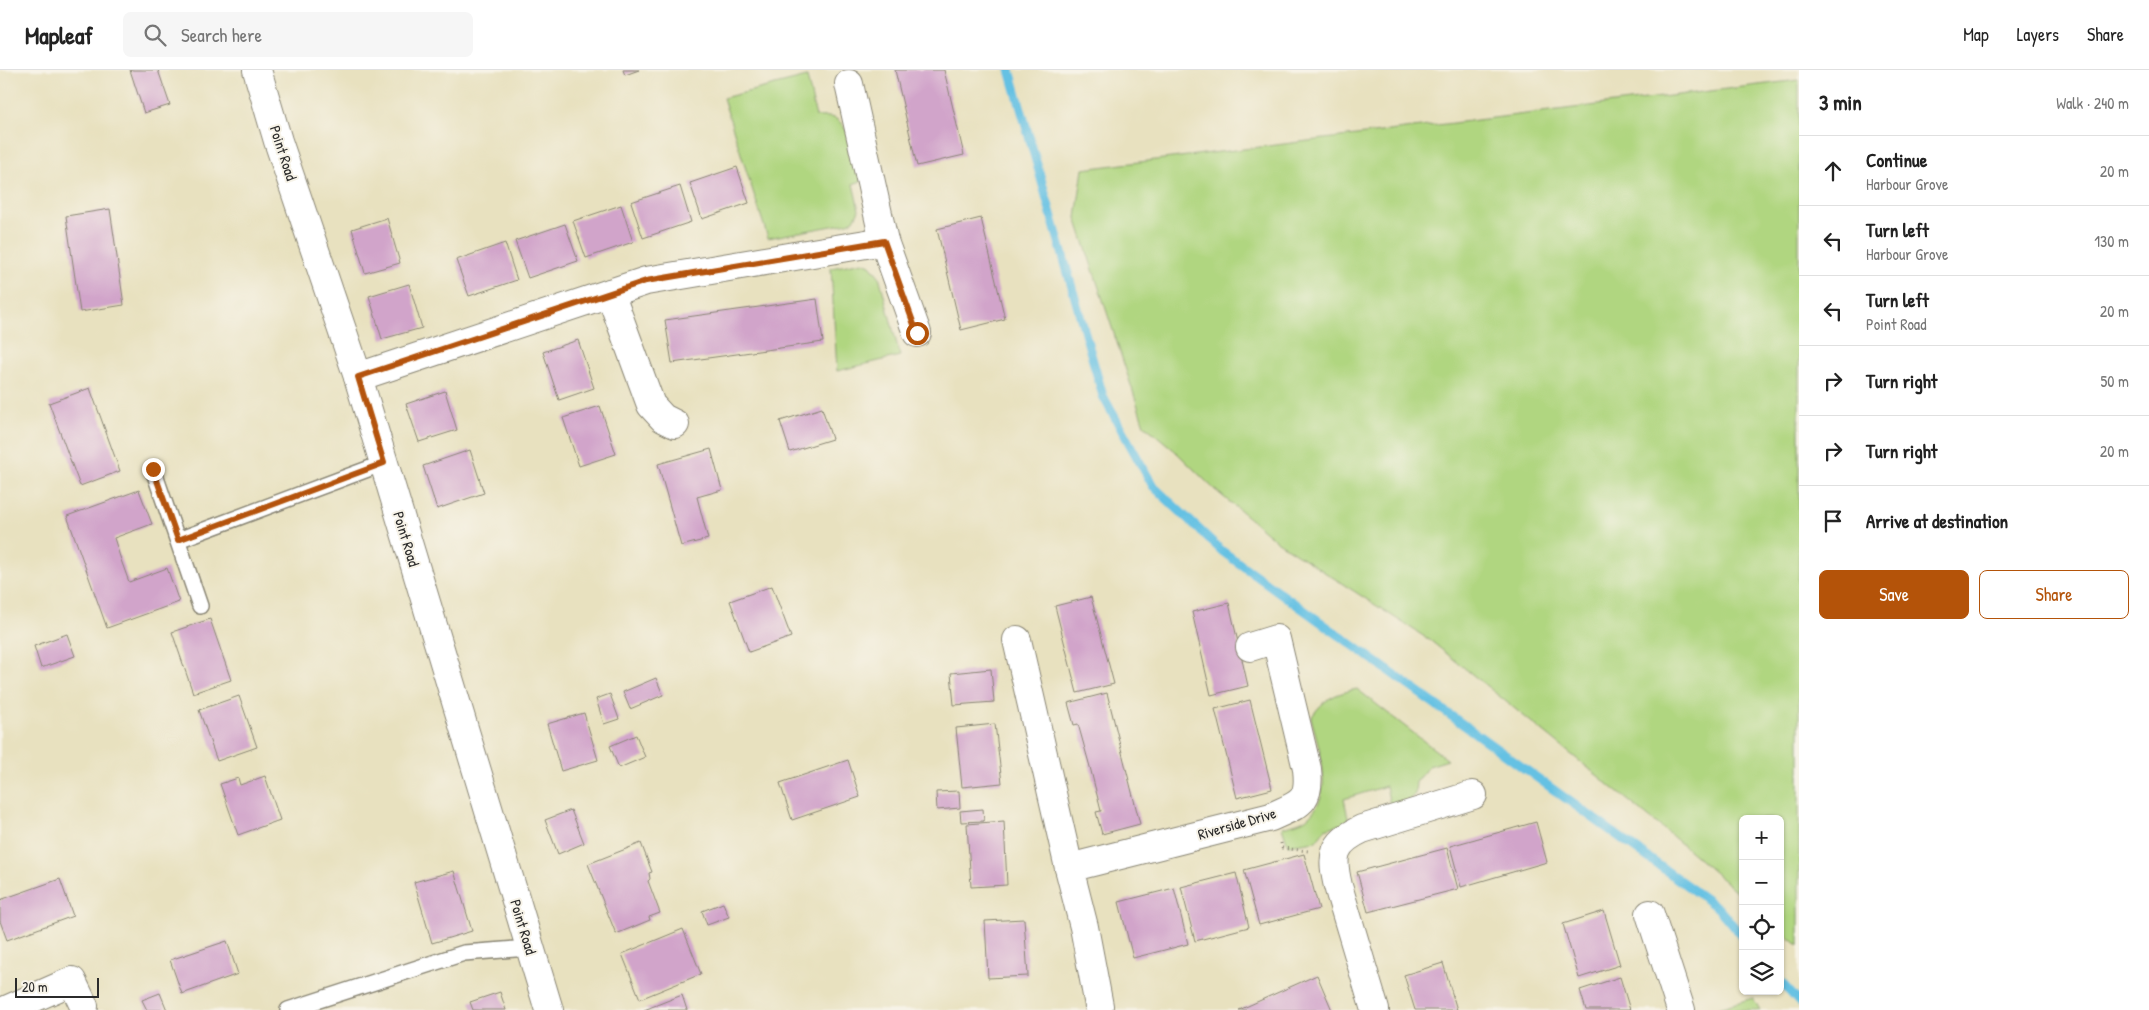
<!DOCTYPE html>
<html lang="en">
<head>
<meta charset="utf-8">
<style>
	body { margin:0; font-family:"Patrick Hand",sans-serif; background:#f6f6f6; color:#222 }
	.controls { position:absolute; right:15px; bottom:15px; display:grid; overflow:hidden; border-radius:8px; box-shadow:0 1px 4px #0004 }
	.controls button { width:45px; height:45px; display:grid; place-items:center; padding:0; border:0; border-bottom:1px solid #e0e0e0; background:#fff; color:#222; font:25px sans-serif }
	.scale { position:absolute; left:15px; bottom:12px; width:84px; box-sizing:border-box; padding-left:5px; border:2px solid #2b2b2b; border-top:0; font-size:14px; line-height:18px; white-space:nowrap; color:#2b2b2b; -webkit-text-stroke:4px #f7f3e8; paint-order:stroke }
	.stop { position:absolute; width:15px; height:15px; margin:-11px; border:4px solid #b45309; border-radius:50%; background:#fff }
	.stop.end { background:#b45309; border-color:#fff; box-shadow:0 1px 5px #0008 }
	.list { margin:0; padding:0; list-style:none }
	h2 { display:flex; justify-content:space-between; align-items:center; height:65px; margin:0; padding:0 20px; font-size:21px }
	h2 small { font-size:16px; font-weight:400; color:#767676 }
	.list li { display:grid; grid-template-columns:32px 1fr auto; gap:15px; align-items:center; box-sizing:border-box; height:70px; padding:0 20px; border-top:1px solid #e0e0e0 }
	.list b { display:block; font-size:19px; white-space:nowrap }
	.list p { margin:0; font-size:16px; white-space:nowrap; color:#767676 }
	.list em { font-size:16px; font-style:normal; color:#767676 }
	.actions { display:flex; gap:10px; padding:15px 20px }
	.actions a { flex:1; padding:11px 0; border:1px solid #b45309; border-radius:8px; text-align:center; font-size:18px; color:#b45309 }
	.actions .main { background:#b45309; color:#fff }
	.icon { flex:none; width:28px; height:28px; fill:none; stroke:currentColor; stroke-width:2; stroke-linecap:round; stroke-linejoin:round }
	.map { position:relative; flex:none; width:1799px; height:940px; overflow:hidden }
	header { display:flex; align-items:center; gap:30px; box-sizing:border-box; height:70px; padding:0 25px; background:#fff; border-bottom:1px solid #e0e0e0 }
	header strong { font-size:24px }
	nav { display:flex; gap:28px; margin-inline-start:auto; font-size:18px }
	.search { width:350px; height:45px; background:#f6f6f6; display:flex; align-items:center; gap:12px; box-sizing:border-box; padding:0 18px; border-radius:8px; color:#767676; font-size:19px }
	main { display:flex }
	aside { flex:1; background:#fff }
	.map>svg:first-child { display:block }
	.green { fill:#b0d680; stroke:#6e8056 }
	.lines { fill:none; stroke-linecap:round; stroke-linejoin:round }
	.stream { stroke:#65c1e3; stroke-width:9 }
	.building { fill:#d1a4ca }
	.service-casing { stroke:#8a8675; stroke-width:18 }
	.minor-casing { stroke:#8a8675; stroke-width:30 }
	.tertiary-casing { stroke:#8a8675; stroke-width:30 }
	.path { stroke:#8a8675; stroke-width:3; stroke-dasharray:1 4; stroke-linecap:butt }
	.service { stroke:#fff; stroke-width:15 }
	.minor { stroke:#fff; stroke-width:28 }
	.tertiary { stroke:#fff; stroke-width:28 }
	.route { stroke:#b45309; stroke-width:6 }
	.labels { text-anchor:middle; stroke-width:4; stroke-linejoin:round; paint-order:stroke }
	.street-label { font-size:15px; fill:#2b2b2b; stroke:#f7f3e8 }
</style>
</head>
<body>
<header>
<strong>Mapleaf</strong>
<div class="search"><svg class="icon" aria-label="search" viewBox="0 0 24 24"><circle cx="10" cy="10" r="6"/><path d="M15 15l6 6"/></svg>Search here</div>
<nav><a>Map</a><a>Layers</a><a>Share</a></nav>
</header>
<main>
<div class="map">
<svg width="1799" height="940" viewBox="0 0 1799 940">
	<rect width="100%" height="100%" fill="#f7f3e8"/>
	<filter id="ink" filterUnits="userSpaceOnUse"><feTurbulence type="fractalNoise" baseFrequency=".02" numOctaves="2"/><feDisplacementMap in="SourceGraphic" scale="10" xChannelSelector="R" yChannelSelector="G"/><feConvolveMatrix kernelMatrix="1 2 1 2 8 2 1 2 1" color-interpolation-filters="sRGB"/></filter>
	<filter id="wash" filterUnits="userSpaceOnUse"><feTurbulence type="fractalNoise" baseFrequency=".0096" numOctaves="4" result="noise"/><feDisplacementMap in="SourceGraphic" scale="20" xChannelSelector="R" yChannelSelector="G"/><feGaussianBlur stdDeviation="1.12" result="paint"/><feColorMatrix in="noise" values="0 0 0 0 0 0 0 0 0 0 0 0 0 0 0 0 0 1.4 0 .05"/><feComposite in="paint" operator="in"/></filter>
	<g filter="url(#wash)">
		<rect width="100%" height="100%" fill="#e8e1bf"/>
		<g class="green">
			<path d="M807 7 816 47C823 47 831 46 836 49 851 57 857 95 861 111L853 114 859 140 854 150 848 153 768 168 723 28Z"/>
			<path d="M1799 10V876L1780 860V749H1743V827L1671 765 1431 571 1278 472 1214 419 1174 380 1144 355 1076 148 1083 99Z"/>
			<path d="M863 192 870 195 879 206 900 286 837 301 831 198Z"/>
			<path d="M1357 619 1448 690 1429 696 1416 711 1415 724 1404 735 1391 740 1386 716 1344 729 1349 752 1325 759 1316 771 1288 775 1282 757C1289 755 1301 753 1307 748 1336 724 1319 678 1311 648 1324 628 1335 624 1357 619Z"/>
			<path d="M1753 928 1760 940H1711Z"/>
		</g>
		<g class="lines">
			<g class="stream">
				<path d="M1010 0 1103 326 1153 416 1222 481 1718 838 1743 867"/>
				<path d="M1780 911 1799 932"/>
			</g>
		</g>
		<g id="blocks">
			<g class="building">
				<path d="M130 0H158L170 35 144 43Z"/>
				<path d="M623 0H639L625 5Z"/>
				<path d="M895 0H944L964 85 917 96Z"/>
				<path d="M737 97 749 133 702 149 690 113Z"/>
				<path d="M680 116 691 152 643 168 631 132Z"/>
				<path d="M621 135 633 172 586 188 573 151Z"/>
				<path d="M110 139 124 235 80 242 66 146Z"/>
				<path d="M387 148 400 193 365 203 352 159Z"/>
				<path d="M981 148 1005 249 961 260 937 159Z"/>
				<path d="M565 154 578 191 528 208 515 171Z"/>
				<path d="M505 173 517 210 469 226 456 190Z"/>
				<path d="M409 214 422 258 382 269 369 226Z"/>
				<path d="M817 229 823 272 672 293 665 250Z"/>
				<path d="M578 270 594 318 559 330 543 282Z"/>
				<path d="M90 318 120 401 80 416 49 333Z"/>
				<path d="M445 321 457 360 419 372 406 334Z"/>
				<path d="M600 336 616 384 579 396 563 348Z"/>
				<path d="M822 338 832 369 790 382 780 351Z"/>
				<path d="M711 379 722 420 697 427 708 469 681 476 658 394Z"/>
				<path d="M470 380 484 423 437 439 423 396Z"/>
				<path d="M139 420 152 454 114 468 121 490 129 512 167 498 179 532 107 558 67 446Z"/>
				<path d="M772 516 791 567 749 582 730 531Z"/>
				<path d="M1091 527 1114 614 1077 623 1055 536Z"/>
				<path d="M1229 533 1248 616 1211 625 1192 542Z"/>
				<path d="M210 549 231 610 193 623 172 562Z"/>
				<path d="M67 564 75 586 41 598 34 576Z"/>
				<path d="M991 599 994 632 954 635 951 603Z"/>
				<path d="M656 608 663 625 630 639 623 622Z"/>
				<path d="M1107 623 1140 754 1102 764 1096 742 1101 741 1090 697 1078 654 1074 655 1068 633Z"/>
				<path d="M610 624 619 649 604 654 596 629Z"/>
				<path d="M239 626 257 677 217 691 199 640Z"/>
				<path d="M1250 630 1272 719 1237 728 1215 639Z"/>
				<path d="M584 643 598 690 561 701 547 654Z"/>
				<path d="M995 654 1002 713 962 717 956 658Z"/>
				<path d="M636 665 645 687 619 698 610 676Z"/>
				<path d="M848 690 860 727 792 750 780 713Z"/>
				<path d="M265 706 280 750 238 765 220 714 238 708 240 715Z"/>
				<path d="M959 721 960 738 937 740 936 722Z"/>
				<path d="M983 739 984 751 961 752 960 741Z"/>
				<path d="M571 740 584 773 558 784 545 750Z"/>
				<path d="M1004 751 1007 815 971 817 967 754Z"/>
				<path d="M1536 752 1547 792 1461 817 1450 776Z"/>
				<path d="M641 773 652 802 649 803 650 809 648 811 660 843 649 847 650 850 616 864 588 794Z"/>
				<path d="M1447 778 1458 819 1368 842 1357 802Z"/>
				<path d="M1304 784 1319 839 1259 855 1244 800Z"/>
				<path d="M454 801 472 861 432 873 414 812Z"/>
				<path d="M1236 803 1249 857 1195 871 1181 817Z"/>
				<path d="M60 809 73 846 7 870 0 851V830Z"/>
				<path d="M1174 818 1188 874 1133 888 1119 832Z"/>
				<path d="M723 833 729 847 707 855 702 841Z"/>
				<path d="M1604 841 1620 895 1579 908 1563 854Z"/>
				<path d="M1024 849 1028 906 988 908 985 851Z"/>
				<path d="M683 859 701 904 640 929 622 884Z"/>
				<path d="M227 871 238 904 182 924 170 890Z"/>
				<path d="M1443 893 1457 940H1415L1404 905Z"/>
				<path d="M1317 905 1332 940H1239L1290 917Z"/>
				<path d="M1620 907 1630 940H1586L1580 920Z"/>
				<path d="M500 922 506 940H473L470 932Z"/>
				<path d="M160 923 167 940H147L142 930Z"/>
				<path d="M682 925 687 940H644Z"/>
			</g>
		</g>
	</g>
	<g filter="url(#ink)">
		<use href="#blocks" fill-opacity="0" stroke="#8a8675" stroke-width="1"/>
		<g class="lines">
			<g class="service-casing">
				<g id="service">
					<path d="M153 399 200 536"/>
					<path d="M178 470 384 393"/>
					<path d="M288 940 464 883 529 878"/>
				</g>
			</g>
			<g class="minor-casing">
				<g id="minor">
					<path d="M849 14 884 171"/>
					<path d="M610 223 651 335 663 348 675 354"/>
					<path d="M358 307 646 211 884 171 917 263"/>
					<path d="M1017 570 1069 798"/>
					<path d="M1650 844 1681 940"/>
					<path d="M1099 936 1084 857 1069 798 1271 747C1298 734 1311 734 1307 699L1276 569 1250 577"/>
					<path d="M6 940 72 911 84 936"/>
					<path d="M1375 940 1338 816C1331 786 1332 773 1362 759L1473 725"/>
				</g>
			</g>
			<g class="tertiary-casing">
				<path id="tertiary" d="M257 0 278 71 358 307 549 940"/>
			</g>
			<path class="path" d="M1281 773 1282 778 1308 781"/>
			<use href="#service" class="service"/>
			<use href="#minor" class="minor"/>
			<use href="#tertiary" class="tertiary"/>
		</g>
	</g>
	<g class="lines" filter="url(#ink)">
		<path class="route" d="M153 399 178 470 384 393 358 307 646 211 884 171 917 263"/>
	</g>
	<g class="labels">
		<g class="street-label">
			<text transform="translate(283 83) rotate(72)" y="5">Point Road</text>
			<text transform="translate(406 469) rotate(73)" y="5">Point Road</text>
			<text transform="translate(1237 754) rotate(-16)" y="5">Riverside Drive</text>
			<text transform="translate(523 857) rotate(73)" y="5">Point Road</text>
		</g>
	</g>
</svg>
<div class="controls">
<button>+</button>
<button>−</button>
<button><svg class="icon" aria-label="locate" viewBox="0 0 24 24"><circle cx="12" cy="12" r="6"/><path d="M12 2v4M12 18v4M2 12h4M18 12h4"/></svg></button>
<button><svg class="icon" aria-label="layers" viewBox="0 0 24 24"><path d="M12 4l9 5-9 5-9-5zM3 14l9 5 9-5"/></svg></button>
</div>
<div class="scale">20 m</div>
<div class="stop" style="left:917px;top:263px"></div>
<div class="stop end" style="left:153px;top:399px"></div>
</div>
<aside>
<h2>3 min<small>Walk · 240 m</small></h2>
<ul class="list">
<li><svg class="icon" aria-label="ahead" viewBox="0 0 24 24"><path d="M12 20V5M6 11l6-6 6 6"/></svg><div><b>Continue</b><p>Harbour Grove</p></div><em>20 m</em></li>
<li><svg class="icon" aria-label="left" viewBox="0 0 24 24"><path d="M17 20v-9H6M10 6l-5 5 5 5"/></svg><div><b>Turn left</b><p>Harbour Grove</p></div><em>130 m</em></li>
<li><svg class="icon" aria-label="left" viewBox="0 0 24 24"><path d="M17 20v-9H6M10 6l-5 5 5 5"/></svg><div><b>Turn left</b><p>Point Road</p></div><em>20 m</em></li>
<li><svg class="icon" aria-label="right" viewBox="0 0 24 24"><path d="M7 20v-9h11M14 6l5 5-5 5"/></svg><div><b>Turn right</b></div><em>50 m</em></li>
<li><svg class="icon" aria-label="right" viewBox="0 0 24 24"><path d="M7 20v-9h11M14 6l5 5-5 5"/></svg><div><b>Turn right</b></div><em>20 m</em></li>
<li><svg class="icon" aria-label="arrive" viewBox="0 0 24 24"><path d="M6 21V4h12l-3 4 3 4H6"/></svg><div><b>Arrive at destination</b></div></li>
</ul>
<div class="actions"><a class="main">Save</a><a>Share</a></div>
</aside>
</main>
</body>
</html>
